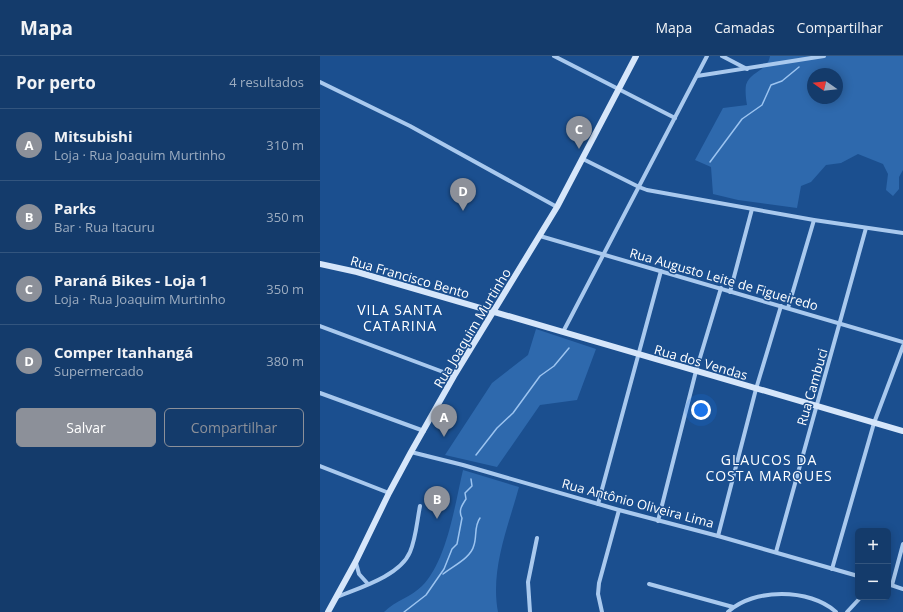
<!DOCTYPE html>
<html lang="pt">
<head>
<meta charset="utf-8">
<style>
	body { margin:0; font-family:"Open Sans",sans-serif; background:#1d4271; color:#f1f3f6 }
	.controls { position:absolute; right:12px; bottom:12px; display:grid; overflow:hidden; border-radius:6px; box-shadow:0 2px 10px #0003 }
	.controls button { width:36px; height:36px; display:grid; place-items:center; padding:0; border:0; border-bottom:1px solid #33557e; background:#143b6b; color:#f1f3f6; font:20px sans-serif }
	.compass { position:absolute; left:487px; top:12px; width:36px; height:36px; border-radius:50%; background:#143b6b; box-shadow:0 2px 10px #0003; rotate:284deg }
	.you { position:absolute; left:381px; top:354px; width:14px; height:14px; margin:-10px; border:3px solid #fff; border-radius:50%; background:#1a73e8; box-shadow:0 0 0 6px #1a73e833 }
	.badge { display:grid; place-items:center; width:26px; height:26px; border-radius:50%; background:#8c9099; color:#fff; font-size:13px; font-weight:700 }
	.pin { position:absolute; translate:-50% -33px; filter:drop-shadow(0 1px 2px #0008) }
	.pin::after { content:''; position:absolute; top:21px; width:14px; height:12px; background:inherit; clip-path:polygon(0 0,100% 0,50% 100%) }
	.list { margin:0; padding:0; list-style:none }
	h2 { display:flex; justify-content:space-between; align-items:center; height:52px; margin:0; padding:0 16px; font-size:17px }
	h2 small { font-size:13px; font-weight:400; color:#9dadc1 }
	.list li { display:grid; grid-template-columns:26px 1fr auto; gap:12px; align-items:center; box-sizing:border-box; height:72px; padding:0 16px; border-top:1px solid #33557e }
	.list b { display:block; font-size:15px; white-space:nowrap }
	.list p { margin:0; font-size:13px; white-space:nowrap; color:#9dadc1 }
	.list em { font-size:13px; font-style:normal; color:#9dadc1 }
	.actions { display:flex; gap:8px; padding:12px 16px }
	.actions a { flex:1; padding:9px 0; border:1px solid #8c9099; border-radius:6px; text-align:center; font-size:14px; color:#8c9099 }
	.actions .main { background:#8c9099; color:#fff }
	.map { position:relative; flex:none; width:583px; height:556px; overflow:hidden }
	header { display:flex; align-items:center; gap:24px; box-sizing:border-box; height:56px; padding:0 20px; background:#143b6b; border-bottom:1px solid #33557e }
	header strong { font-size:19px }
	nav { display:flex; gap:22px; margin-inline-start:auto; font-size:14px }
	main { display:flex }
	aside { flex:1; background:#143b6b }
	.map>svg:first-child { display:block }
	.green { fill:#2e69ad; fill-rule:evenodd }
	.lines { fill:none; stroke-linecap:round; stroke-linejoin:round }
	.stream { stroke:#9cc4f0; stroke-width:1.5 }
	.street { stroke:#a9c9ee; stroke-width:4 }
	.secondary { stroke:#d6e6fa; stroke-width:6 }
	.labels { text-anchor:middle; stroke-width:3; stroke-linejoin:round; paint-order:stroke }
	.street-label { font-size:13px; fill:#fff; stroke:#1b4f8f }
	.neighbourhood-label { font-size:14px; letter-spacing:1px; fill:#fff; stroke:#1b4f8f }
</style>
</head>
<body>
<header>
<strong>Mapa</strong>
<nav><a>Mapa</a><a>Camadas</a><a>Compartilhar</a></nav>
</header>
<main>
<aside>
<h2>Por perto<small>4 resultados</small></h2>
<ul class="list">
<li><span class="badge">A</span><div><b>Mitsubishi</b><p>Loja · Rua Joaquim Murtinho</p></div><em>310 m</em></li>
<li><span class="badge">B</span><div><b>Parks</b><p>Bar · Rua Itacuru</p></div><em>350 m</em></li>
<li><span class="badge">C</span><div><b>Paraná Bikes - Loja 1</b><p>Loja · Rua Joaquim Murtinho</p></div><em>350 m</em></li>
<li><span class="badge">D</span><div><b>Comper Itanhangá</b><p>Supermercado</p></div><em>380 m</em></li>
</ul>
<div class="actions"><a class="main">Salvar</a><a>Compartilhar</a></div>
</aside>
<div class="map">
<svg width="583" height="556" viewBox="0 0 583 556">
	<rect width="100%" height="100%" fill="#1b4f8f"/>
	<g class="green">
		<path d="M450 0H583V114L579 121V133L573 140 566 134 568 118 563 108 538 98 521 107 506 109 491 126 481 130 477 152 418 144 393 138 391 111 375 104 403 52 427 49C426 43 425 35 426 29 430 15 448 15 450 0ZM493 18H517V42H493Z"/>
		<path d="M216 273 276 293 257 344 220 349 177 411 125 399 172 327 208 299Z"/>
		<path d="M143 414 199 431C188 471 170 514 178 556H64C75 545 91 541 102 530 127 505 135 448 143 414Z"/>
	</g>
	<g class="lines">
		<g class="stream">
			<path d="M390 106 422 63 442 49 451 29 462 25 479 11"/>
			<path d="M156 399 177 372 193 357 220 320 234 310 249 292"/>
			<path d="M123 518C133 510 151 502 154 489 157 480 154 470 160 462"/>
			<path d="M84 556 106 539 124 513 132 493 137 488 142 462C138 455 142 449 146 443L145 437 152 430 151 423"/>
		</g>
		<g class="street">
			<path d="M234 0 355 62"/>
			<path d="M402 0 427 13"/>
			<path d="M377 20 504 0"/>
			<path d="M0 26 90 70 237 151"/>
			<path d="M263 103 319 131 327 134 494 164 583 177"/>
			<path d="M220 180 583 286"/>
			<path d="M410 236 432 153"/>
			<path d="M468 252 494 164"/>
			<path d="M0 270 134 320"/>
			<path d="M243 276 387 0"/>
			<path d="M0 337 104 375"/>
			<path d="M91 396 143 409 299 454 398 480 538 520"/>
			<path d="M0 410 69 437"/>
			<path d="M278 448 341 215"/>
			<path d="M338 465 376 315 401 232"/>
			<path d="M398 480 436 333 461 250"/>
			<path d="M456 496 546 172"/>
			<path d="M36 507 39 518 48 528"/>
			<path d="M512 513 554 367 583 290"/>
			<path d="M329 528 413 551"/>
			<path d="M568 528 583 533"/>
			<path d="M572 529 583 488"/>
			<path d="M17 541C39 532 80 520 90 496 96 482 97 465 100 450"/>
			<path d="M210 556 208 526 217 482"/>
			<path d="M282 556 278 538 279 527 299 454"/>
			<path d="M408 556C433 532 490 532 516 556"/>
			<path d="M527 556 541 541"/>
		</g>
		<g class="secondary">
			<path d="M0 208 37 216 583 375"/>
			<path d="M8 556 36 505 69 437 91 396 134 320 237 151 316 0"/>
		</g>
	</g>
	<g class="labels">
		<g class="street-label">
			<text transform="translate(90 221) rotate(16)" y="5">Rua Francisco Bento</text>
			<text transform="translate(404 223) rotate(16)" y="5">Rua Augusto Leite de Figueiredo</text>
			<text transform="translate(152 272) rotate(-59)" y="5">Rua Joaquim Murtinho</text>
			<text transform="translate(381 306) rotate(16)" y="5">Rua dos Vendas</text>
			<text transform="translate(492 331) rotate(-74)" y="5">Rua Cambuci</text>
			<text transform="translate(318 447) rotate(15)" y="5">Rua Antônio Oliveira Lima</text>
		</g>
		<g class="neighbourhood-label">
			<text x="80" y="259">VILA SANTA<tspan x="80" dy="16">CATARINA</tspan></text>
			<text x="449" y="409">GLAUCOS DA<tspan x="449" dy="16">COSTA MARQUES</tspan></text>
		</g>
	</g>
</svg>
<div class="controls">
<button>+</button>
<button>−</button>
</div>
<svg class="compass" viewBox="-18 -18 36 36"><path d="M0-13l5 13h-10z" fill="#e53935"/><path d="M0 13l5-13h-10z" fill="#9dadc1"/></svg>
<div class="you"></div>
<div class="pin badge" style="left:124px;top:381px">A</div>
<div class="pin badge" style="left:117px;top:463px">B</div>
<div class="pin badge" style="left:259px;top:93px">C</div>
<div class="pin badge" style="left:143px;top:155px">D</div>
</div>
</main>
</body>
</html>
